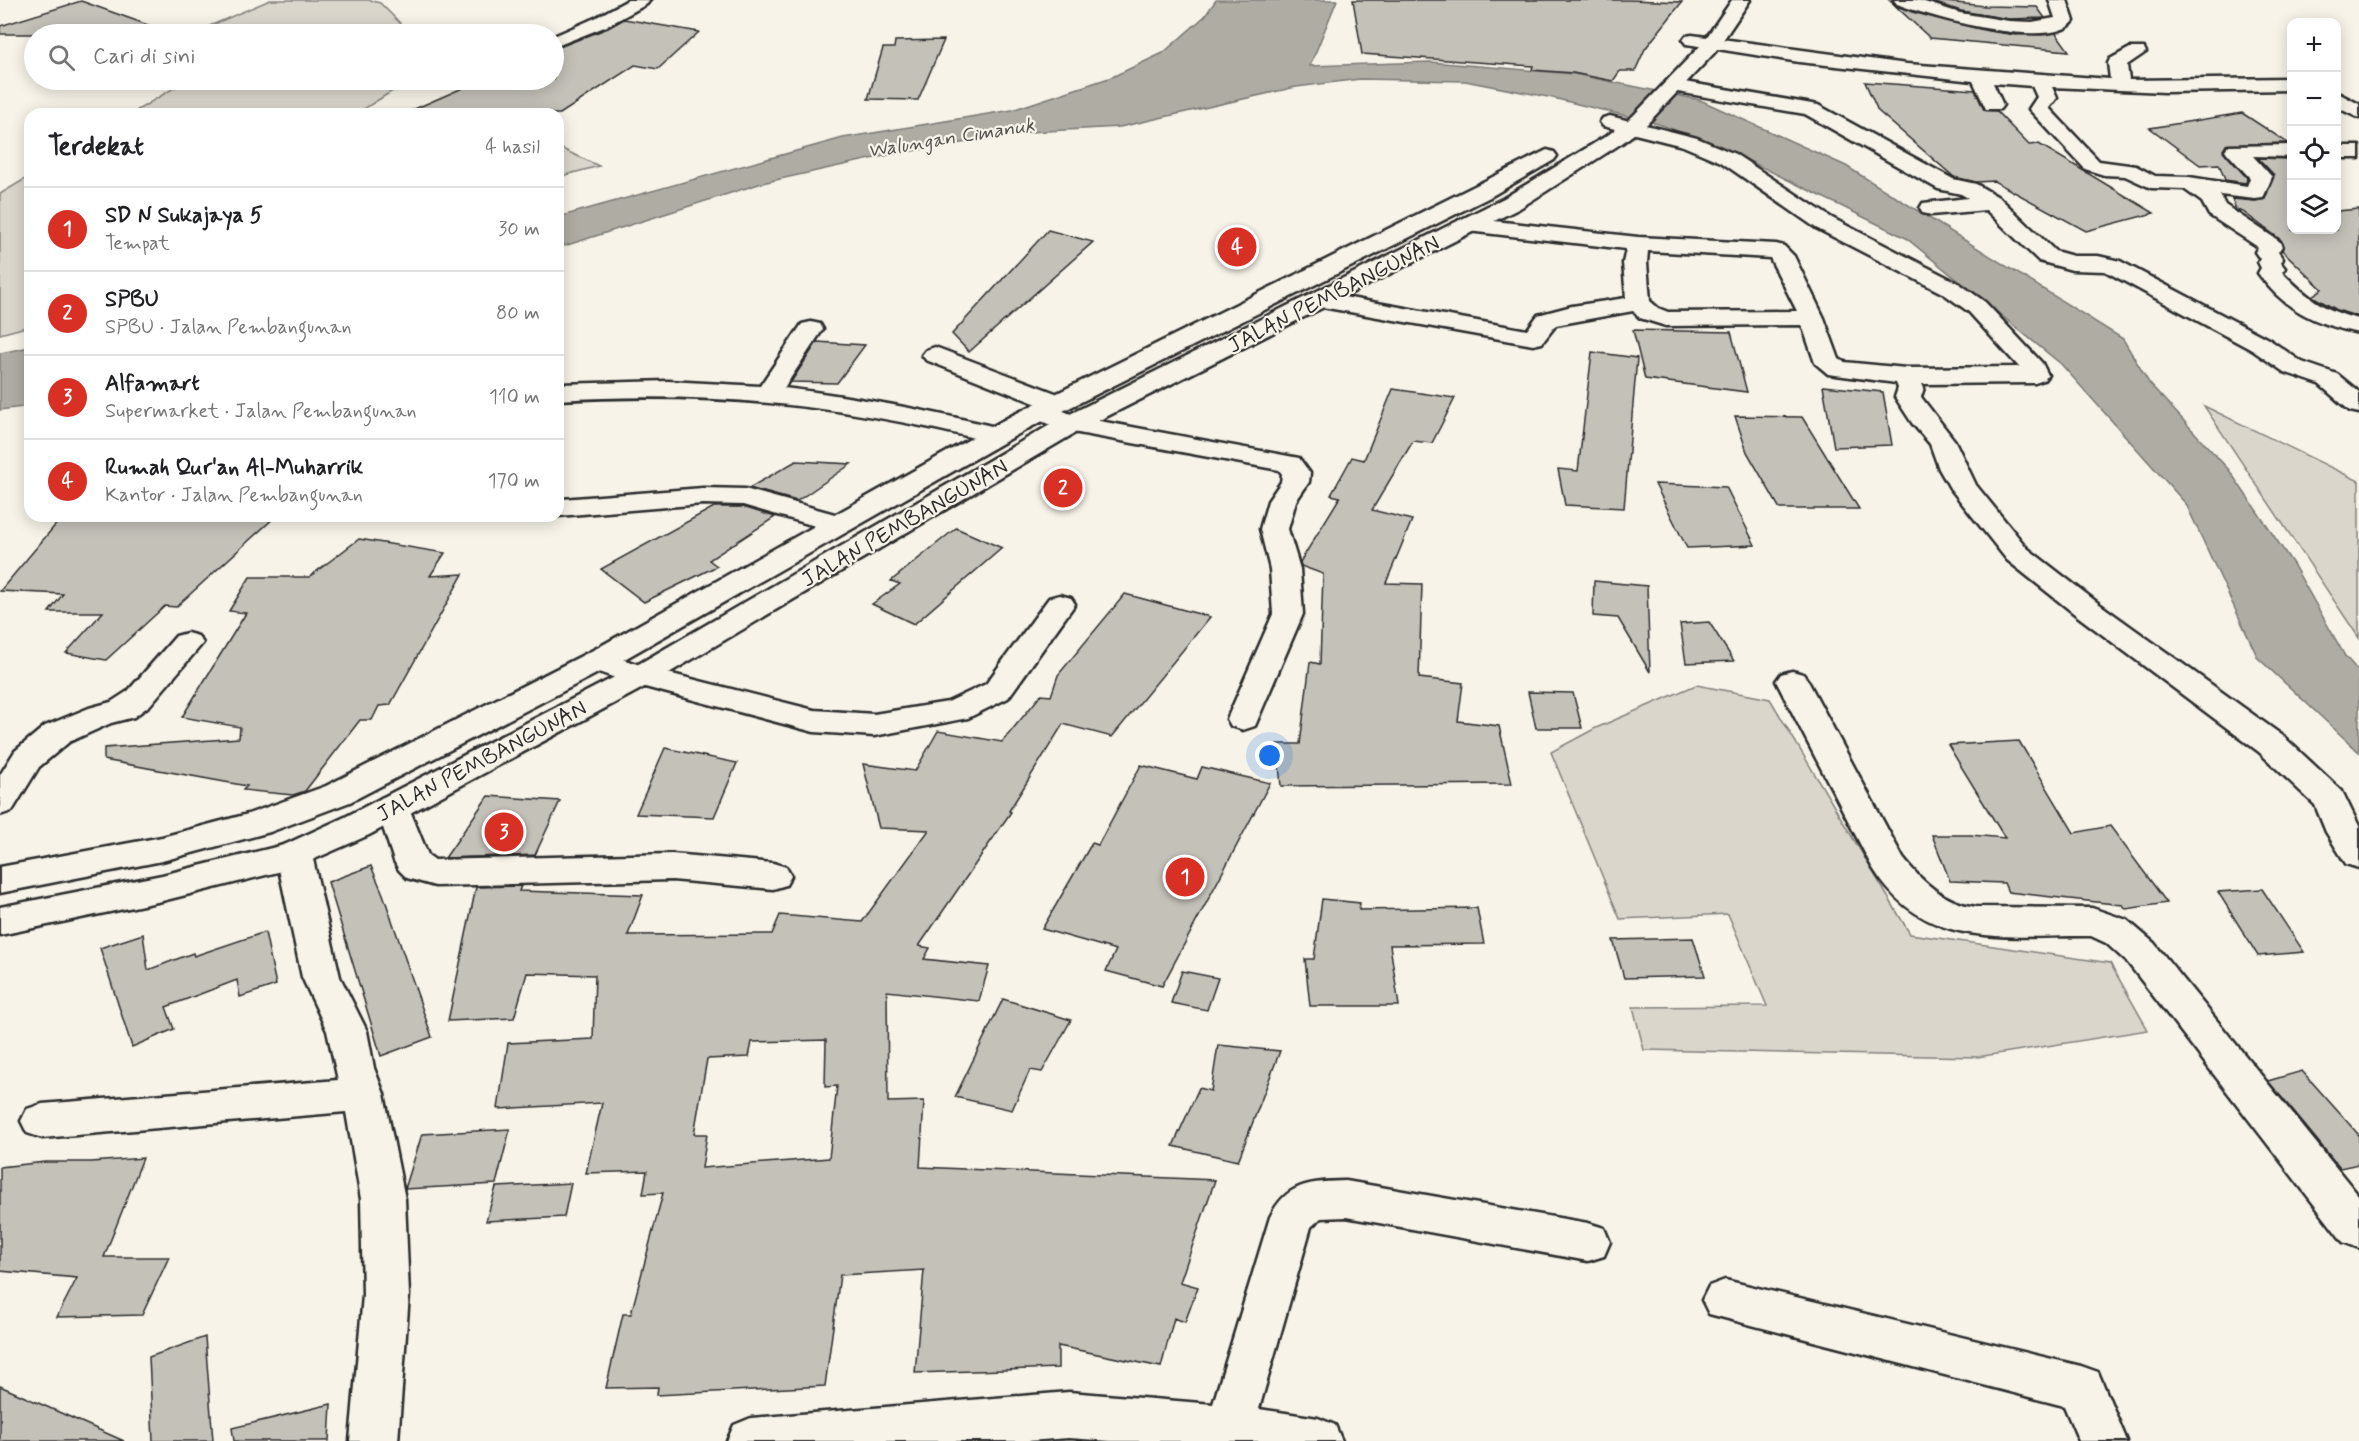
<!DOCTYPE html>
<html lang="id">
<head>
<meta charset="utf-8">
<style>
	body { margin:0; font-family:Mynerve,sans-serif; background:#f6f6f6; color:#202124 }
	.controls { position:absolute; right:18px; top:18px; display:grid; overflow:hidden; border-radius:12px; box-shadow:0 3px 15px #0003 }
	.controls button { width:54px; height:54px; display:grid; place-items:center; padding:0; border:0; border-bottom:2px solid #e0e0e0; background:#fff; color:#202124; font:30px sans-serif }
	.you { position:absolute; left:1270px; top:756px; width:21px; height:21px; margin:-15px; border:4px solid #fff; border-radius:50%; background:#1a73e8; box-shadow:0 0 0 9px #1a73e833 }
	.badge { display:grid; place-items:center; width:39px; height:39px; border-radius:50%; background:#d93025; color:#fff; font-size:20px; font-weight:700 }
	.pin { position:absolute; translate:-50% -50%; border:3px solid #fff; box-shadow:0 2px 6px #0006 }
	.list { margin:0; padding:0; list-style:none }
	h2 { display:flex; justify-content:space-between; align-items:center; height:78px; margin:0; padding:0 24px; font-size:26px }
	h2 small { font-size:20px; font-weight:400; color:#757577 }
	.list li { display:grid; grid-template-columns:39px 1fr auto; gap:18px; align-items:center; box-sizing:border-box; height:84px; padding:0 24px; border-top:2px solid #e0e0e0 }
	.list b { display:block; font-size:22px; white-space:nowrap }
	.list p { margin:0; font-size:20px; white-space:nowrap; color:#757577 }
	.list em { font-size:20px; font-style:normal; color:#757577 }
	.icon { flex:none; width:33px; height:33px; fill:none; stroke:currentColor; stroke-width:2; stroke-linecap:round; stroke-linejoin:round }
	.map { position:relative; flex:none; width:2359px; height:1441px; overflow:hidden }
	.search { position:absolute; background:#fff; box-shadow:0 3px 15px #0003; left:24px; top:24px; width:540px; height:66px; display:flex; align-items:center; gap:15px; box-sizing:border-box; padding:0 21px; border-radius:33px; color:#757577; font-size:22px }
	.panel { position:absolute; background:#fff; box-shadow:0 3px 15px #0003; left:24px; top:108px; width:540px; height:414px; border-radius:18px }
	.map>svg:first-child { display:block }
	.green { fill:#dad6cc; stroke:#82807c; stroke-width:1.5 }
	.water { fill:#afaca4; stroke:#7a7874; stroke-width:1.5 }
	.building { fill:#c4c1b9; stroke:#2b2b2b; stroke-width:1.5; fill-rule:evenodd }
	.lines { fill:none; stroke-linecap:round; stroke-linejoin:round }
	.minor-casing { stroke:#2b2b2b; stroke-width:5 }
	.major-casing { stroke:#2b2b2b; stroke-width:5 }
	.minor { fill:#f7f3e8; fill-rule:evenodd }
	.major { fill:#f7f3e8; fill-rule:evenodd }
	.labels { text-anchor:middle; stroke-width:4.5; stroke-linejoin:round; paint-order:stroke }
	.far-water-label { font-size:20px; font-style:italic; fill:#53524f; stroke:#f7f3e8 }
	.street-label { font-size:22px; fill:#2b2b2b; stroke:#f7f3e8 }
</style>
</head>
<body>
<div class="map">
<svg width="2359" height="1441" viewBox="0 0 2359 1441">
	<rect width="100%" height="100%" fill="#f7f3e8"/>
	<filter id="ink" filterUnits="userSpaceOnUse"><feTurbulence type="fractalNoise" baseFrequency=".0167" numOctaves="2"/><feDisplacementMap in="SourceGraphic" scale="12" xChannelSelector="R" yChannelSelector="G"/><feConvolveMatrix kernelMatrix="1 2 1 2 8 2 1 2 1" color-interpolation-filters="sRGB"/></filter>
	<g filter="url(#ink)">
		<g class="green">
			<path d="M270 0H368L380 3 411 34H191Z"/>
			<path d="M187 80H410L356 114H131Z"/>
			<path d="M558 147 599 166 558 177Z"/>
			<path d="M30 176V326L0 334V194Z"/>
			<path d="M2204 406 2359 481V638Z"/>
			<path d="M1696 685 1770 699 1910 934 2110 963 2148 1030 1977 1057 1644 1050 1633 1007 1767 1006 1728 914 1620 919 1551 752 1596 728Z"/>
		</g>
		<g class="water">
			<path d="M1216 0H1337L1310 66 1430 62 1574 74 1700 100 1846 166 2123 339 2149 383 2229 470 2293 564 2345 656 2359 672V752L2258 658 2186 504 2061 364 1906 238 1727 150 1659 124 1553 98 1465 81 1360 79 1296 87 1120 127 1029 132 893 154 762 183 558 248V217L843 138 1012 110 1112 77 1163 53 1205 16Z"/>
			<path d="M30 347V406L0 410V353Z"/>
		</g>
		<g class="building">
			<path d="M1353 0H1630L1682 2 1645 49 1635 71H1620L1613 81 1573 73 1532 70 1533 66 1362 54Z"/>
			<path d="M1889 0H1892L1896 6 1912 12 1988 31 2016 35 2056 33 2069 51 1930 38Z"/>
			<path d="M1926 0 1985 6 2037 7 2045 18 2009 19 1961 11Z"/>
			<path d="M81 1 162 30 161 34H0V26Z"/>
			<path d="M624 19 699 32 658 69 635 65 560 114H403L481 80H554V49L608 28Z"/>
			<path d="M944 40 918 100 868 99 883 48H894L895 41Z"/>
			<path d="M1865 82 1975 90 1984 110 1996 111 2029 145 2039 144 2154 213 2086 231 1994 181 1976 182 1954 177 1878 111Z"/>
			<path d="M2242 113 2288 143 2226 145 2223 151 2247 178 2246 183 2225 180 2219 164 2200 165 2150 128Z"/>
			<path d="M2258 158 2292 159V230H2337V211L2359 209V317L2337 310 2312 296 2322 289 2282 250 2284 245 2281 240 2243 212 2236 210 2232 199 2255 201 2265 199 2274 175Z"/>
			<path d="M1048 230 1093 242 969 352 952 334Z"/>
			<path d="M1633 330 1731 332 1747 392 1645 379Z"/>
			<path d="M817 342 865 345 837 383 791 382Z"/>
			<path d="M1592 352 1637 358 1624 508 1565 505 1558 469 1578 471Z"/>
			<path d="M1823 386 1883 392 1892 445 1834 447Z"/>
			<path d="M1393 389 1455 398 1432 443 1413 441 1372 510 1412 520 1386 583 1422 584 1419 678 1463 683 1458 721 1499 726 1512 784 1281 786 1277 744H1300L1310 662 1320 664 1323 574 1301 566 1300 562 1340 497 1331 495 1352 457 1364 460Z"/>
			<path d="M1735 416 1802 417 1859 509H1780L1747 452Z"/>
			<path d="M796 461 851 464 797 501 749 488Z"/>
			<path d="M1655 484 1726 487 1755 545 1687 548Z"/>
			<path d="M714 507H743L775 517 709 560 717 566 644 602 601 569Z"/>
			<path d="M63 516H276L176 607 165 606 106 660 66 653 103 612H49L63 594 0 591Z"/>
			<path d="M956 528 1002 548 914 624 872 604 900 584 891 581Z"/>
			<path d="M359 539 445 553 430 576 463 574 390 705 379 706 372 720H360L305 791 293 795 243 790 247 786 104 760V748L239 738 240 727 182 717 246 613 229 611 250 577H309Z"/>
			<path d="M1594 581 1647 586 1650 672 1618 618 1593 616Z"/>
			<path d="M1125 594 1210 617 1112 737 1063 724 1009 811 1011 812 919 946 930 948 924 959 989 966 979 1001 887 991 888 1102 924 1101 920 1167 1215 1180 1180 1282 1198 1287 1185 1322 1174 1318 1161 1367 1058 1346V1368L915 1373 924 1270 840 1275 825 1386 657 1395 658 1387 606 1388 623 1314H631L663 1193 643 1194 647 1171 586 1173 602 1103 498 1109 508 1043 593 1039 595 975 527 973 514 1018 448 1021 476 887 521 886 519 891 643 895 628 935 772 934 780 915 862 922 929 830 879 828 863 764 915 771 938 731 1002 742 1041 695 1051 696 1058 675ZM826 1040 825 1087 837 1086 829 1158 702 1168 707 1134H694L707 1059 749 1057 752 1042Z"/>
			<path d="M1709 622 1734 661 1686 663 1680 624Z"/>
			<path d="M1528 692 1573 693 1582 728H1536Z"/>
			<path d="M2019 741 2074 833 2110 826 2167 903 2126 909 2123 905 2008 892 2004 883 1950 881 1932 835H1970L2005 838 1948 745Z"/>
			<path d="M665 748 737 763 714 817 636 814Z"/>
			<path d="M1141 765 1197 779 1202 767 1270 783 1162 986 1106 971 1116 950 1042 929 1092 843 1098 845Z"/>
			<path d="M488 796 560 801 535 855 445 858Z"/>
			<path d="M371 866 383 894 432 1037 381 1056 328 882Z"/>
			<path d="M2262 889 2304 952 2258 956 2218 892Z"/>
			<path d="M1322 899 1360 903 1359 910 1477 908 1484 944 1390 945 1399 1006H1310L1305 959H1314Z"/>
			<path d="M265 932 276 985 240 997 237 980 166 1007 174 1029 132 1047 100 948 143 934 148 970 193 953 194 956Z"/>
			<path d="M1693 938 1705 976 1624 978 1613 940Z"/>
			<path d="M1182 971 1218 978 1207 1010 1171 1003Z"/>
			<path d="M1003 999 1071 1020 1042 1072 1030 1070 1012 1110 955 1097Z"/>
			<path d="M1218 1045 1280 1051 1238 1161 1173 1146 1199 1088 1211 1091Z"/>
			<path d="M2302 1071 2359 1135V1164L2340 1168 2268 1081Z"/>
			<path d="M510 1129 496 1184 405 1189 422 1134Z"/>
			<path d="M143 1158 104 1257H169L142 1315 57 1317 77 1278 0 1271V1167L45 1162H91Z"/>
			<path d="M571 1183 564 1217 486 1221 496 1187Z"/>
			<path d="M205 1337 213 1441H153L149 1357Z"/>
			<path d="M0 1386 124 1441H0Z"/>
			<path d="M331 1404 329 1441H234L232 1428Z"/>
		</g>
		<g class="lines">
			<g class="minor-casing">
				<g id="minor">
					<path d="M628 0H650L647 4 607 26 554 47V36L595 18Z"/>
					<path d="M1894 0H1918L1960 13 2009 21 2032 22 2055 18 2049 0H2067L2074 21C2052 52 1927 16 1897 4Z"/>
					<path d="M1692 35 1907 64 2110 79 2108 63 2110 59 2130 48H2144L2146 52 2127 65 2129 80 2292 78V90L2165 92 2052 87 2057 98 2049 108 2099 161 2136 166 2155 176 2189 177 2247 186 2250 178 2228 154 2225 150 2228 146 2292 145V157L2253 156 2272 177 2263 198 2255 199 2220 195 2225 205 2279 241 2282 246 2278 252 2283 259 2281 263 2285 268 2282 272C2305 296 2326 312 2359 319V333C2316 324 2284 310 2258 273L2261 268 2258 262 2260 259 2255 252 2258 247 2209 215 2202 202 2184 189 2151 188 2125 176 2104 175 2085 169 2029 109 2037 97 2032 86 1993 83 2003 105 2000 109H1986L1973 81 1799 62 1686 44 1683 40 1686 36Z"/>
					<path d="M1673 80 1818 105 1953 179 1976 184 2000 198 2055 251 2073 256H2098L2120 261 2270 340 2302 362 2337 374 2359 392V413L2350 411 2319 384 2284 372 2252 350 2105 271 2072 270 2039 261 1986 210 1931 215 1923 213 1920 208 1923 203 1968 198 1961 194 1938 189 1805 114 1666 90 1663 86 1666 82Z"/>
					<path d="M2336 92 2359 104V118L2336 107Z"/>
					<path d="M1610 116 1697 138 1735 154 1832 218 1960 284 1985 302 2042 363 2048 375 2044 380 2035 383 1922 384 1924 388 1921 397 1955 441 1976 485 2027 548 2098 603 2283 736 2342 791 2359 826V868L2346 864 2326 832 2315 805 2259 752 2076 615 2007 560 1950 488 1939 469 1930 444 1912 423 1895 397 1898 388 1896 383 1828 374 1815 363 1802 325 1666 326 1640 318 1633 311 1556 325 1542 343 1533 345 1322 307 1314 305 1310 300 1314 295 1322 293 1527 330 1538 315 1572 306 1626 298 1623 263 1626 249 1459 230 1456 225 1459 220 1467 218 1638 237 1776 244 1784 246 1794 256 1824 318 1839 359 1844 362 1906 368 2019 367 1969 312 1944 294 1816 228 1721 162 1683 146 1603 126 1600 122 1603 118ZM1648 251 1770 258 1797 311 1668 312 1658 308 1650 301 1647 263Z"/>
					<rect x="2336" y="146" width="23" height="12"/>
					<path d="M811 322 820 324 823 329 784 388C859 397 931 411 1004 429L1008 435 1004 441 995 443C844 405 714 391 558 400V384L668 381 760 386 802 324Z"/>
					<path d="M935 347 1066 397 1070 403 1066 409 1061 410 1078 417 1299 458 1310 473 1309 482 1296 501 1288 529 1300 569 1303 614 1255 726 1243 730 1231 726 1227 719 1273 614 1270 569 1260 529 1268 501 1281 482 1282 474 1279 470 1062 430 1032 417 1028 411 1032 405 1037 404 926 360 922 355 926 350Z"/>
					<path d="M703 488 745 489 849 518 853 524 849 530 839 533 743 505 703 504 558 516V500L562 499Z"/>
					<path d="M1060 595 1071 598 1075 604 1008 698 968 718 874 736 814 732 630 683 587 668 582 661 587 654 598 651 652 669 814 710 874 714 948 702 986 684 1049 598Z"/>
					<path d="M187 633 198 636 203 643 150 705 134 717 111 723 69 742 39 767 12 811 0 815V775L15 751 45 726 89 708 111 702 128 691 176 636Z"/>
					<path d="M1792 671 1803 674 1808 681 1903 858C1922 882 1945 903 1976 907L2092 908 2127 920 2154 943 2359 1196V1248L2343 1242 2128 963 2106 943 2091 936C2005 935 1922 952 1871 865L1776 681 1781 674Z"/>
					<path d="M393 794 405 798 428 855 435 860 672 854 773 863 786 867 791 876 786 885 773 889 672 880 435 886 407 878 399 870 394 861 376 806 381 798Z"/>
					<path d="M294 842 307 846 312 855 340 977 367 1031 374 1068 384 1094 405 1199 409 1295 398 1441H350L363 1295 361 1199 346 1112 42 1138 27 1133 21 1121 27 1109 42 1104 338 1080 327 1031 302 977 276 855 281 846Z"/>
					<path d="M1346 1181 1588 1223 1604 1228 1610 1242 1604 1256 1588 1261 1346 1217 1321 1218 1311 1227 1259 1409 1318 1418 1335 1425 1342 1441H1110L1069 1438 1028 1441H727L734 1425 751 1418 1069 1392 1213 1404 1270 1217C1287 1182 1311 1182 1346 1181Z"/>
					<path d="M1725 1280 2081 1366 2098 1372 2127 1441H2079L2064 1406 1709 1314 1702 1300 1709 1286Z"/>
				</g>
			</g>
			<g class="major-casing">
				<g id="major">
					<path d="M1732 0H1750L1715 52 1647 124 1622 143 1520 208 1080 430 652 683 369 835 294 868 162 901 0 935V907L162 875 284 845 345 817 630 669 1062 418 1504 198 1608 135 1633 116 1702 44Z"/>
					<path d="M1547 150 1554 152 1557 156 1554 160 1490 197 1029 428 621 661 350 802 270 832 162 861 0 893V867L162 837 248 814 326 786 599 647 1011 416Z"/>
				</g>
			</g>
			<use href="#minor" class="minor"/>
			<use href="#major" class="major"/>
		</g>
	</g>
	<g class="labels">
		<g class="far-water-label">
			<text transform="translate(951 137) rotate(-9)" y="7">Walungan Cimanuk</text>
		</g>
		<g class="street-label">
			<text transform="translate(1333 293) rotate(-27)" y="8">JALAN PEMBANGUNAN</text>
			<text transform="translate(904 522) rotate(-30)" y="8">JALAN PEMBANGUNAN</text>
			<text transform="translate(481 760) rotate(-28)" y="8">JALAN PEMBANGUNAN</text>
		</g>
	</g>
</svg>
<div class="controls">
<button>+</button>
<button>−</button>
<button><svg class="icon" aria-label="locate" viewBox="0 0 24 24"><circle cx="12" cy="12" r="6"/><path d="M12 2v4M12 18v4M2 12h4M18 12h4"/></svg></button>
<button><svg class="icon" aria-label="layers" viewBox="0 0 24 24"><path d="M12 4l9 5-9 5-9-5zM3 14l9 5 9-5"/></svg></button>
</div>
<div class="you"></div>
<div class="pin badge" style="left:1185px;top:877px">1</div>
<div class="pin badge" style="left:1063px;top:488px">2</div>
<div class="pin badge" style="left:504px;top:832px">3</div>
<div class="pin badge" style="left:1237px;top:247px">4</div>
<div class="search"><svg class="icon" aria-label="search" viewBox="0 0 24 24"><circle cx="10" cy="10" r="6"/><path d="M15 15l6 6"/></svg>Cari di sini</div>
<section class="panel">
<h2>Terdekat<small>4 hasil</small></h2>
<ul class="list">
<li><span class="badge">1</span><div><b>SD N Sukajaya 5</b><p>Tempat</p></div><em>30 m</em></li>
<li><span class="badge">2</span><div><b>SPBU</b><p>SPBU · Jalan Pembangunan</p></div><em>80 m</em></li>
<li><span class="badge">3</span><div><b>Alfamart</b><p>Supermarket · Jalan Pembangunan</p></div><em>110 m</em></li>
<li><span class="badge">4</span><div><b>Rumah Qur'an Al-Muharrik</b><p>Kantor · Jalan Pembangunan</p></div><em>170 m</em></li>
</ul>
</section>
</div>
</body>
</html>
